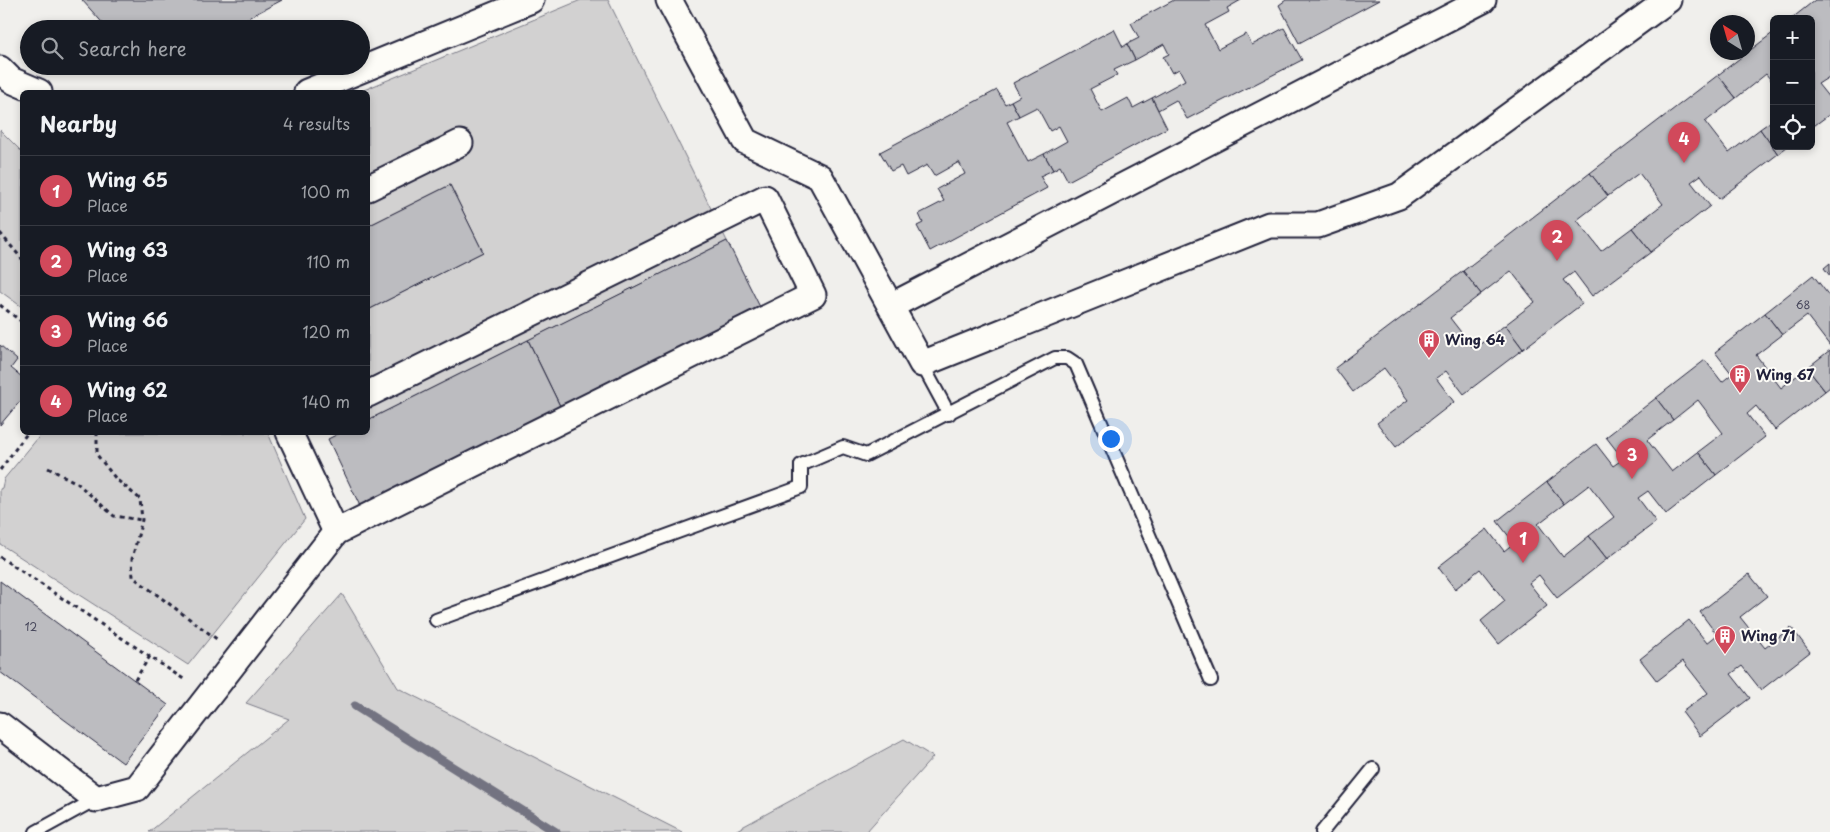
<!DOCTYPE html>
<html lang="en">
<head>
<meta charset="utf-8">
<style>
	body { margin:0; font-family:"Playpen Sans",sans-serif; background:#242831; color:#f1f3f6 }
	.controls { position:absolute; right:15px; top:15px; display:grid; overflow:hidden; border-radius:8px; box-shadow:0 2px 8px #0003 }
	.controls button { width:45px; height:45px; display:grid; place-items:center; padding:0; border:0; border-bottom:1px solid #363941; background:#171b24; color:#f1f3f6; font:25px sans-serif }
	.compass { position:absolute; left:1710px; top:15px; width:45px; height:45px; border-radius:50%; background:#171b24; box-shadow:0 2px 8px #0003; rotate:323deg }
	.you { position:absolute; left:1110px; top:438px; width:18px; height:18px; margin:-12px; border:4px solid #fff; border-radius:50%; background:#1a73e8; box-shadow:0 0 0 8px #1a73e833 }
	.badge { display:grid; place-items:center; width:32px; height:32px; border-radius:50%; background:#d1495b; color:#fff; font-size:16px; font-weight:700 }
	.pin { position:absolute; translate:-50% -41px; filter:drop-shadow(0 1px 2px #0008) }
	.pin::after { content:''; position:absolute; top:26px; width:18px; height:15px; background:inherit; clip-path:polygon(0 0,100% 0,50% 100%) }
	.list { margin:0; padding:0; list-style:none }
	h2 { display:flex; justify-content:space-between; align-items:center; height:65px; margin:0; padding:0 20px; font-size:21px }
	h2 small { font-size:16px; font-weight:400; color:#9ea1a6 }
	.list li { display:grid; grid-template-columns:32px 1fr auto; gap:15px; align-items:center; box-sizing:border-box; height:70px; padding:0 20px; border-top:1px solid #363941 }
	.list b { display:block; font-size:19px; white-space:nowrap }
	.list p { margin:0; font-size:16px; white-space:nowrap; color:#9ea1a6 }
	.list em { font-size:16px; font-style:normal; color:#9ea1a6 }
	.icon { flex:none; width:28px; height:28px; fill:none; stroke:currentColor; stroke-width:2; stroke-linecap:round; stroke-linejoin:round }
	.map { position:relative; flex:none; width:1830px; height:832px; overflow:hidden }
	.search { position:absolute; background:#171b24; box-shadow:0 2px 8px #0003; left:20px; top:20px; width:350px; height:55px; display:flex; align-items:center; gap:12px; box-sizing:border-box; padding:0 18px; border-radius:28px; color:#9ea1a6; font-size:19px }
	.panel { position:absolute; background:#171b24; box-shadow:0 2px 8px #0003; left:20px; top:90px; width:350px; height:345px; border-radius:8px }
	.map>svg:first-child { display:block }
	.green { fill:#d2d1d1; stroke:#7a7a86 }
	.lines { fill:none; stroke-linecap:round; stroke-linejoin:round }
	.stream { stroke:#737381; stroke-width:9 }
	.building { fill:#bcbcc0; stroke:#22223b }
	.service-casing { stroke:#22223b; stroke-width:16 }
	.minor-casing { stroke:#22223b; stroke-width:29 }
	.path { stroke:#22223b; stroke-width:3; stroke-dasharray:4 4; stroke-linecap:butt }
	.service { stroke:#fdfcf7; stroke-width:12 }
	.minor { stroke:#fdfcf7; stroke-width:25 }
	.labels { text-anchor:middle; stroke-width:4; stroke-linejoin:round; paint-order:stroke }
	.number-label { font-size:11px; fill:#48485c }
	.poi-label { font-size:14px; font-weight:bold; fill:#22223b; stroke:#fdfcf7; text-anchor:start }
</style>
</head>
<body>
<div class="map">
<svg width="1830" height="832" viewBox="0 0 1830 832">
	<rect width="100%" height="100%" fill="#f0efec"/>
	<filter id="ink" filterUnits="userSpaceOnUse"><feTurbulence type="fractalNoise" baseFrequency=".02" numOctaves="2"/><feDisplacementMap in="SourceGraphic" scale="10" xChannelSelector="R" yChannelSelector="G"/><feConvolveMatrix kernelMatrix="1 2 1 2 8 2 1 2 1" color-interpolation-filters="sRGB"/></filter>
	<g filter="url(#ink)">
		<g class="green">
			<path d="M581 0H608L727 241 368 420V310L483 252 450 185 368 226V92H359Z"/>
			<path d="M0 130 22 152V307L0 291Z"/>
			<path d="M42 433H268L305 519 188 665 0 544V489L2 488 4 479Z"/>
			<path d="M342 594 398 688 682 832H149L289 719 246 703Z"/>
			<path d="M904 739 933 757 866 832H733Z"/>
		</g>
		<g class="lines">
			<path class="stream" d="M355 706 556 832"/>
		</g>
		<g class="building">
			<path d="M82 0H282L227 29H108Z"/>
			<path d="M1174 0H1241L1227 8 1229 12 1205 25 1218 49 1246 34 1252 45 1284 28 1302 60 1187 119 1176 100 1158 110 1152 98 1185 80 1179 69 1172 73 1163 57 1169 54 1164 44 1135 60 1127 44 1139 38 1131 23Z"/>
			<path d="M1286 0H1379L1299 43 1279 5Z"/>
			<path d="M1815 0H1830V78L1829 77 1818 84 1830 99V114L1811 128V19H1791Z"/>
			<path d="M1114 29 1123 47 1127 44 1135 60 1114 70 1117 75 1090 89 1102 112 1128 98 1133 108 1152 98 1167 128 1068 181 1060 166 1053 170 1044 154 1067 141 1059 126 1050 131 1037 107 1019 116 1011 101 1020 96 1013 83Z"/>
			<path d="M1774 32V84L1766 74 1736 98 1718 75Z"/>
			<path d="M1718 75 1736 98 1705 122 1729 153 1760 129 1778 154 1719 199 1701 175 1691 182 1710 206 1651 252 1632 228 1663 204 1639 173 1608 196 1590 173Z"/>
			<path d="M997 90 1005 104 1011 101 1019 116 1007 122 1028 162 1044 154 1053 170 1040 176 1047 188 930 251 917 226 923 223 919 214 944 201 937 189 965 174 959 162 934 176 927 165 906 176 901 166 891 171 880 152Z"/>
			<path d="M1774 119V146H1788L1778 154 1760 129Z"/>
			<path d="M1590 173 1608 196 1577 220 1601 251 1632 228 1651 252 1592 296 1574 272 1563 280 1582 304 1523 349 1505 325 1535 302 1511 271 1481 294 1463 271Z"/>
			<path d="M450 185 483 252 368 310V226Z"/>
			<path d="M727 241 760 307 560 406 528 340Z"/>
			<path d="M1830 263V276L1824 268Z"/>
			<path d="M1463 271 1481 294 1450 318 1474 349 1505 325 1523 349 1464 394 1446 371 1436 378 1454 402 1396 447 1377 423 1408 400 1384 368 1353 392 1335 368Z"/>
			<path d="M1813 275 1830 297V346L1807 316 1782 335 1765 313Z"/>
			<path d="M1765 313 1782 335 1756 355 1781 388 1807 368 1825 391 1775 430 1756 406 1747 414 1765 437 1716 475 1698 452 1723 433 1698 400 1673 420 1656 398 1705 360 1722 382 1732 374 1715 352Z"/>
			<path d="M528 340 560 406 360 506 328 439 342 432H368V420Z"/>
			<path d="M0 345 17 360 11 368 22 377V399L0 425Z"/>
			<path d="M1830 350V387L1825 391 1807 368Z"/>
			<path d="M1656 398 1673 420 1647 440 1672 472 1698 452 1716 475 1666 514 1648 491 1638 498 1656 522 1607 559 1589 536 1614 517 1589 485 1564 504 1547 482 1596 444 1613 466 1623 459 1606 437Z"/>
			<path d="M1547 482 1564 504 1538 524 1563 557 1589 536 1607 559 1557 598 1539 575 1529 583 1547 606 1499 644 1481 621 1505 601 1480 569 1455 589 1438 567 1487 529 1504 551 1514 543 1497 521Z"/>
			<path d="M1749 574 1767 596 1740 617 1765 648 1791 627 1810 652 1761 690 1742 666 1731 674 1750 698 1700 736 1682 712 1708 693 1683 661 1657 681 1640 659 1689 620 1707 643 1717 635 1700 612Z"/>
			<path d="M0 581 168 705 123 763 0 672Z"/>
		</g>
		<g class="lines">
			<g class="service-casing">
				<g id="service">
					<path d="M922 364 949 414"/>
					<path d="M436 620 801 487V465L843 447 866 455 1055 358H1067L1076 364 1211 680"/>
					<path d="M36 832 96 799"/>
					<path d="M1322 832 1373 769"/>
				</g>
			</g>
			<g class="minor-casing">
				<g id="minor">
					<path d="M669 0 745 141 820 177 922 364 1269 225H1318L1399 196 1668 0"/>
					<path d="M0 69 11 80 39 92"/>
					<path d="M307 92 531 0"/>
					<path d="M368 188 460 143"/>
					<path d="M891 306 1483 0"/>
					<path d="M289 432 336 532"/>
					<path d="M0 725 96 799 137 788 336 532 813 295 765 198 368 394"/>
				</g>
			</g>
			<g class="path">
				<path d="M0 233 22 259"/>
				<path d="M0 305 22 322"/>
				<path d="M97 432V455L116 479 140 499 142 520 132 559 133 577 218 640"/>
				<path d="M48 468 77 483 114 516 142 520"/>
				<path d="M0 470 28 432"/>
				<path d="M0 557 185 680"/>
				<path d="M135 680 150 656"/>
			</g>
			<use href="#service" class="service"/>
			<use href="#minor" class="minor"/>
		</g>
	</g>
	<defs>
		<g id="building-pin" transform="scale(1.125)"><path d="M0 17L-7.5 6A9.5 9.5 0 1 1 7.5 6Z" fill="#d1495b" stroke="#fdfcf7"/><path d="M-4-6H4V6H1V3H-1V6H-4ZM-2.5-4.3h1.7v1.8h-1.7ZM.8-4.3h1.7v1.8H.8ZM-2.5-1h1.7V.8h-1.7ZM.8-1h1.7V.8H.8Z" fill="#fff"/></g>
	</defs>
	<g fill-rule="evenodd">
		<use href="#building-pin" x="1429" y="340"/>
		<use href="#building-pin" x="1740" y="375"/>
		<use href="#building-pin" x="1725" y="636"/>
	</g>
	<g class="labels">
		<g class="number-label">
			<text x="1803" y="309">68</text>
			<text x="31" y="631">12</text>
		</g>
		<g class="poi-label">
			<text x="1445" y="345">Wing 64</text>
			<text x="1756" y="380">Wing 67</text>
			<text x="1741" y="641">Wing 71</text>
		</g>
	</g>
</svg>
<div class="controls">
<button>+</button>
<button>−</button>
<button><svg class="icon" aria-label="locate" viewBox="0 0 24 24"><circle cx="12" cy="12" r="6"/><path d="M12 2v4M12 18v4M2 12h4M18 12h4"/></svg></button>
</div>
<svg class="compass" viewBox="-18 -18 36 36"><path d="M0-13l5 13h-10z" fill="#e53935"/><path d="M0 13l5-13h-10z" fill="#9ea1a6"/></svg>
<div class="you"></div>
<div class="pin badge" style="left:1523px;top:563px">1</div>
<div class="pin badge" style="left:1557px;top:261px">2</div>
<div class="pin badge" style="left:1632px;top:479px">3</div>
<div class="pin badge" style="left:1684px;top:163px">4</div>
<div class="search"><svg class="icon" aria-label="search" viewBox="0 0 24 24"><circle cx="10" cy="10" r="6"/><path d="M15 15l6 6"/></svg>Search here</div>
<section class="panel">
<h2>Nearby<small>4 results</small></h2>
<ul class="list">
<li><span class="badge">1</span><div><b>Wing 65</b><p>Place</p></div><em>100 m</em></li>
<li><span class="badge">2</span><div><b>Wing 63</b><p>Place</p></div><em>110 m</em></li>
<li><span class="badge">3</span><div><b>Wing 66</b><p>Place</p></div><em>120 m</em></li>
<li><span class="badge">4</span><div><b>Wing 62</b><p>Place</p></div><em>140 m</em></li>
</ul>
</section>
</div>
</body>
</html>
